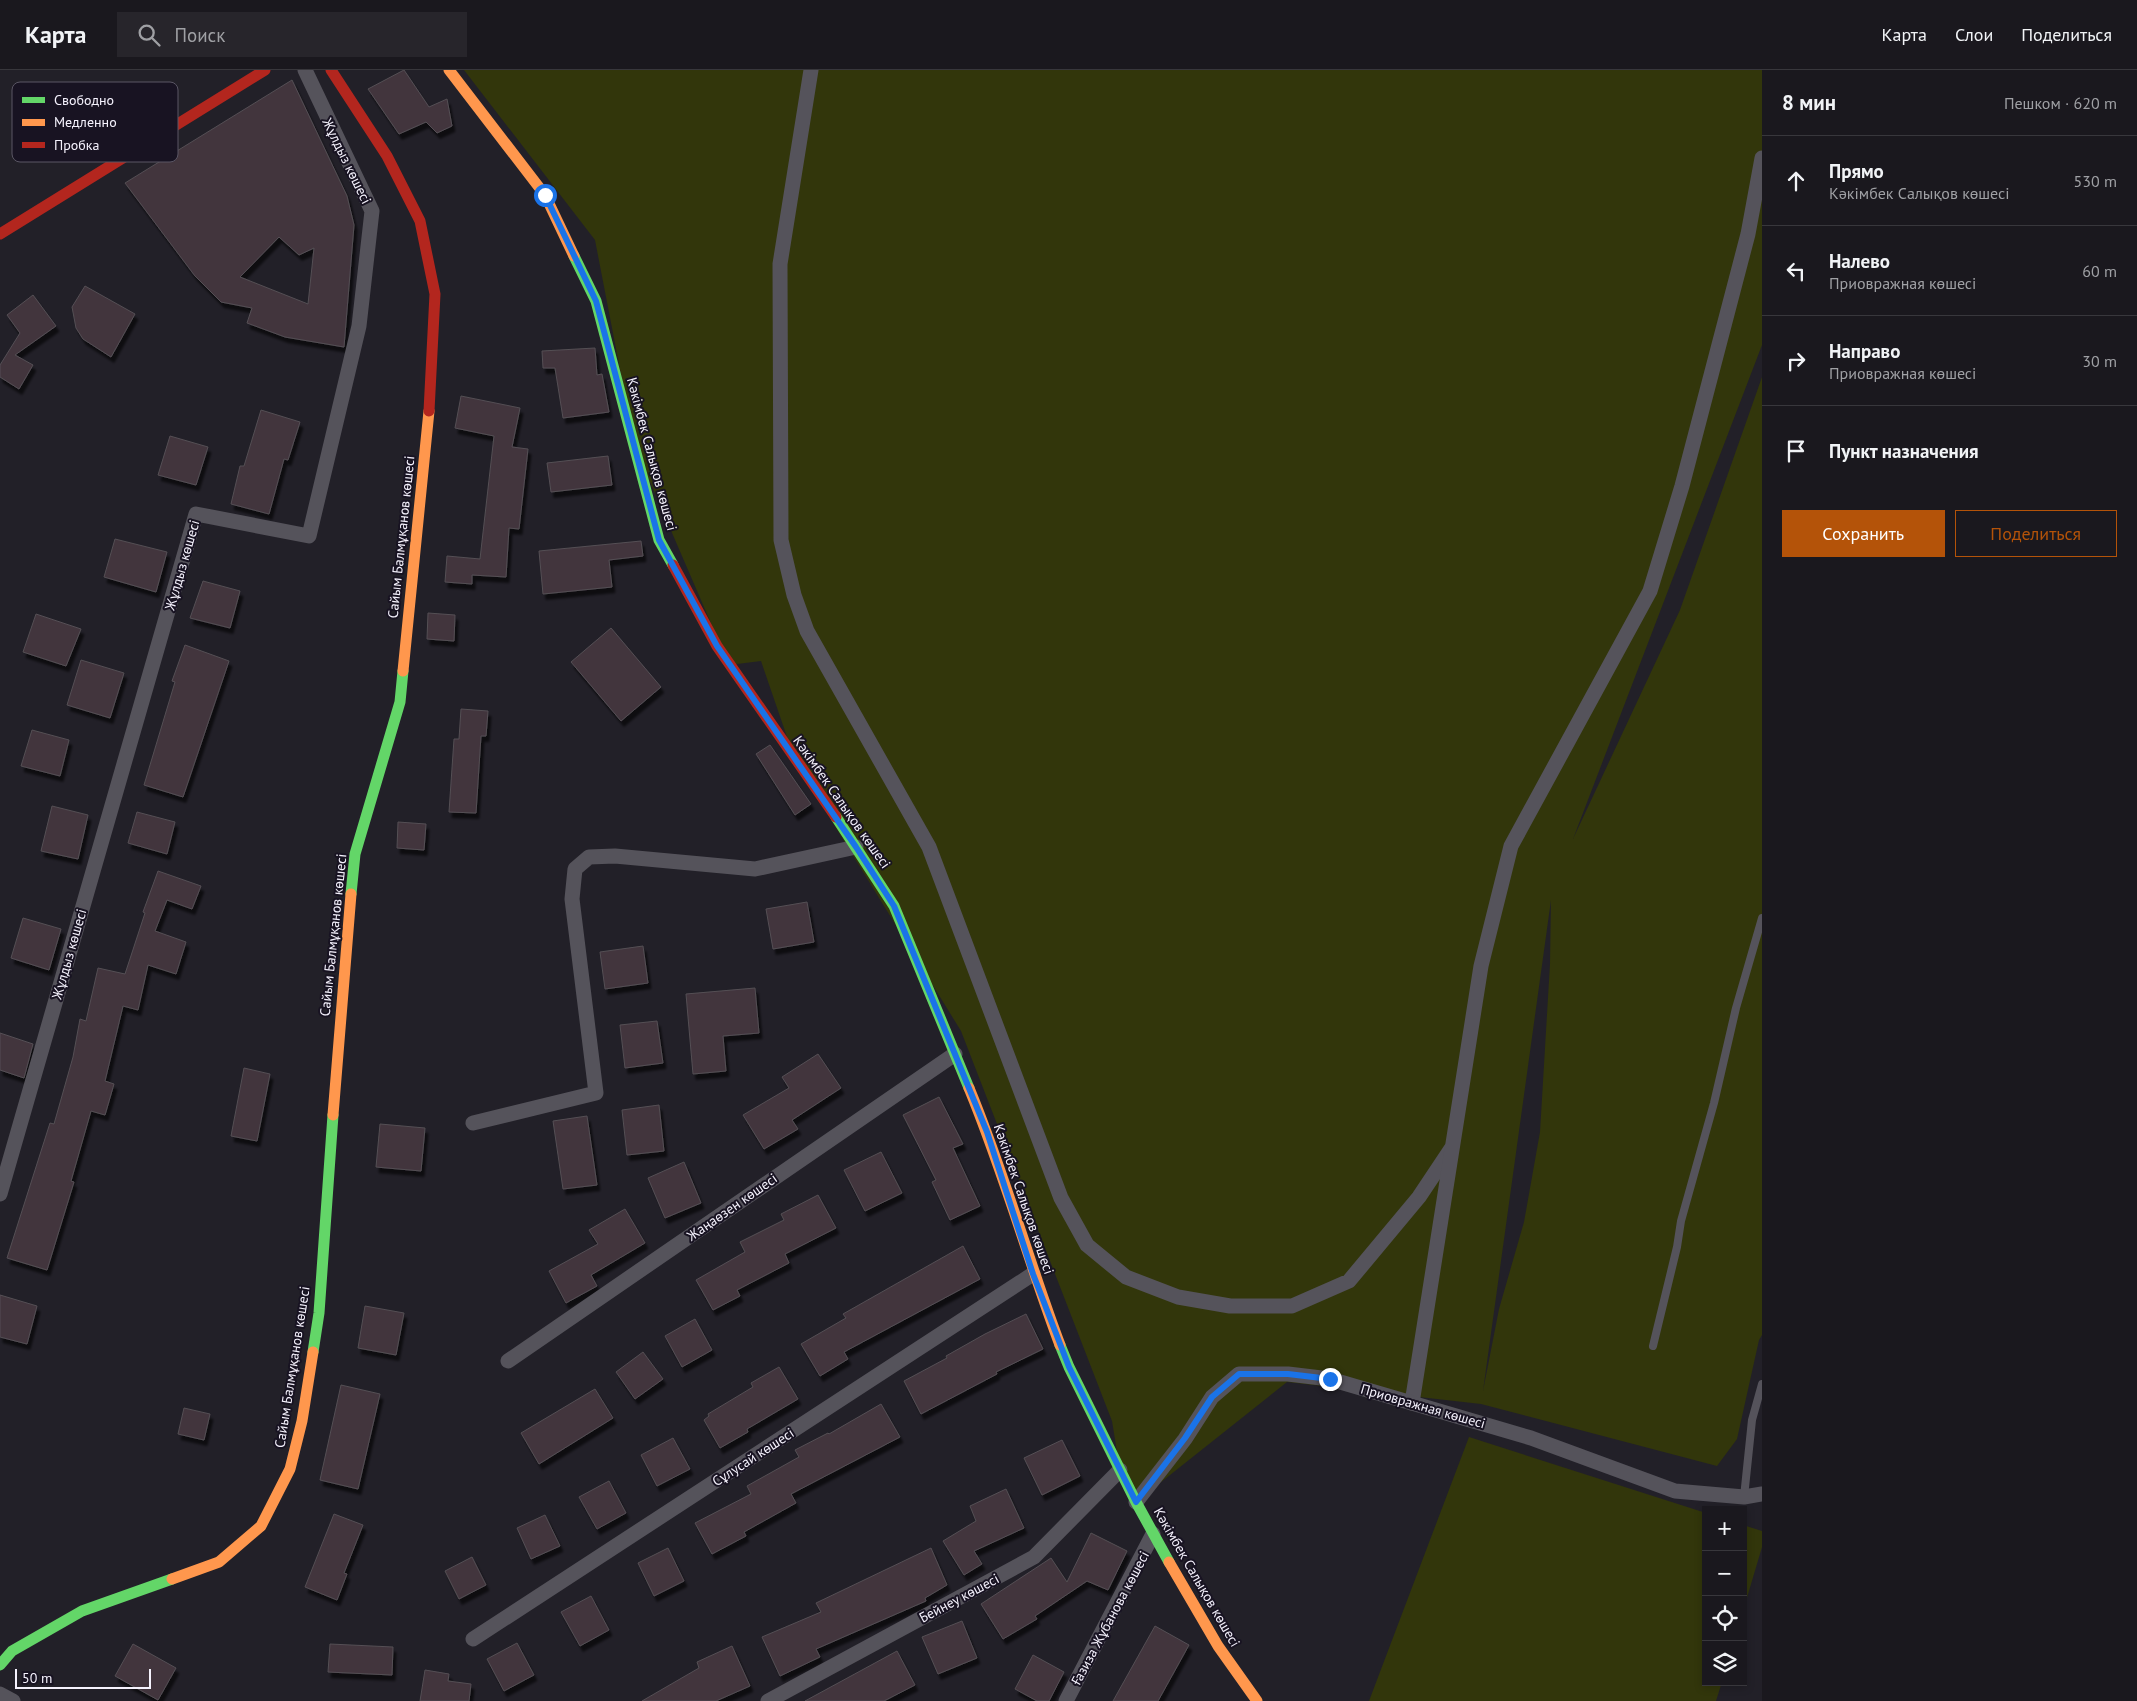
<!DOCTYPE html>
<html lang="ru">
<head>
<meta charset="utf-8">
<style>
	body { margin:0; font-family:"PT Sans",sans-serif; background:#27252b; color:#f1f3f6 }
	.controls { position:absolute; right:15px; bottom:15px; display:grid; overflow:hidden; border-radius:0px; box-shadow:0 2px 8px #0003 }
	.controls button { width:45px; height:45px; display:grid; place-items:center; padding:0; border:0; border-bottom:1px solid #38373c; background:#1a181e; color:#f1f3f6; font:25px sans-serif }
	.scale { position:absolute; left:15px; bottom:12px; width:136px; box-sizing:border-box; padding-left:5px; border:2px solid #f5f2fd; border-top:0; font-size:14px; line-height:18px; white-space:nowrap; color:#f5f2fd; -webkit-text-stroke:4px #181322; paint-order:stroke }
	.stop { position:absolute; width:15px; height:15px; margin:-11px; border:4px solid #1a73e8; border-radius:50%; background:#fff }
	.stop.end { background:#1a73e8; border-color:#fff; box-shadow:0 1px 5px #0008 }
	.list { margin:0; padding:0; list-style:none }
	h2 { display:flex; justify-content:space-between; align-items:center; height:65px; margin:0; padding:0 20px; font-size:21px }
	h2 small { font-size:16px; font-weight:400; color:#9fa0a4 }
	.list li { display:grid; grid-template-columns:32px 1fr auto; gap:15px; align-items:center; box-sizing:border-box; height:90px; padding:0 20px; border-top:1px solid #38373c }
	.list b { display:block; font-size:19px; white-space:nowrap }
	.list p { margin:0; font-size:16px; white-space:nowrap; color:#9fa0a4 }
	.list em { font-size:16px; font-style:normal; color:#9fa0a4 }
	.actions { display:flex; gap:10px; padding:15px 20px }
	.actions a { flex:1; padding:11px 0; border:1px solid #b45309; border-radius:0px; text-align:center; font-size:18px; color:#b45309 }
	.actions .main { background:#b45309; color:#fff }
	.icon { flex:none; width:28px; height:28px; fill:none; stroke:currentColor; stroke-width:2; stroke-linecap:round; stroke-linejoin:round }
	.map { position:relative; flex:none; width:1762px; height:1631px; overflow:hidden }
	header { display:flex; align-items:center; gap:30px; box-sizing:border-box; height:70px; padding:0 25px; background:#1a181e; border-bottom:1px solid #38373c }
	header strong { font-size:24px }
	nav { display:flex; gap:28px; margin-inline-start:auto; font-size:18px }
	.search { width:350px; height:45px; background:#27252b; display:flex; align-items:center; gap:12px; box-sizing:border-box; padding:0 18px; border-radius:0px; color:#9fa0a4; font-size:19px }
	main { display:flex }
	aside { flex:1; background:#1a181e }
	.map>svg:first-child { display:block }
	.green { fill:#32360b; fill-rule:evenodd }
	.building { fill:#42343e; stroke:#544f54; fill-rule:evenodd; filter:url(#shadow) }
	.lines { fill:none; stroke-linecap:round; stroke-linejoin:round }
	.lane { stroke:#55535b; stroke-width:8 }
	.street { stroke:#55535b; stroke-width:15 }
	.fast { stroke:#63d668; stroke-width:11 }
	.slow { stroke:#ff974d; stroke-width:11 }
	.jam { stroke:#b3261e; stroke-width:11 }
	.route { stroke:#1a73e8; stroke-width:6 }
	.labels { text-anchor:middle; stroke-width:4; stroke-linejoin:round; paint-order:stroke }
	.street-label { font-size:14px; fill:#f5f2fd; stroke:#181322 }
	.key { fill:#181322; stroke:#5a5664; stroke-width:1 }
	.key-label { font-size:14px; fill:#f5f2fd }
</style>
</head>
<body>
<header>
<strong>Карта</strong>
<div class="search"><svg class="icon" aria-label="search" viewBox="0 0 24 24"><circle cx="10" cy="10" r="6"/><path d="M15 15l6 6"/></svg>Поиск</div>
<nav><a>Карта</a><a>Слои</a><a>Поделиться</a></nav>
</header>
<main>
<div class="map">
<svg width="1762" height="1631" viewBox="0 0 1762 1631">
	<defs>
		<filter id="shadow"><feDropShadow dx="3" dy="5.5" stdDeviation="1" flood-color="#0009"/></filter>
	</defs>
	<rect width="100%" height="100%" fill="#222028"/>
	<g class="green">
		<path d="M464 0H1762V275L1573 769 1680 540 1762 307V1265L1759 1270 1737 1369 1717 1396 1481 1334 1287 1312 1136 1432 1120 1400 1112 1351 961 961 796 693 761 591 729 595 635 377 595 170ZM1551 830 1550 894 1540 1062 1524 1152 1499 1239 1483 1321Z"/>
		<path d="M1469 1367 1706 1443V1612H1722L1716 1631H1369Z"/>
		<path d="M1743 1455 1762 1461V1477L1743 1541Z"/>
	</g>
	<g class="building">
		<path d="M404 0 429 37 447 29 452 56 437 63 426 52 399 64 368 19Z"/>
		<path d="M292 10 347 126 354 155 344 277 285 267 247 253 252 238 221 232 195 206 125 113ZM279 167 299 185 314 178 308 234 240 207Z"/>
		<path d="M85 216 135 244 111 287 83 269 76 258 72 237Z"/>
		<path d="M33 225 56 256 15 285 33 295 19 319 0 307V295L20 263 7 245Z"/>
		<path d="M595 278 597 305 602 304 609 342 563 348 555 298H543L542 281Z"/>
		<path d="M461 326 520 338 512 377 528 379 519 459 509 458 506 507 472 505V514L445 512 447 486 480 489 494 366 455 358Z"/>
		<path d="M261 340 300 352 288 390 284 389 269 444 231 434 240 396H244Z"/>
		<path d="M170 366 208 377 196 415 158 405Z"/>
		<path d="M608 386 612 415 551 422 547 393Z"/>
		<path d="M115 469 167 482 156 522 104 507Z"/>
		<path d="M641 471 643 486 609 490 612 517 543 524 539 481Z"/>
		<path d="M203 511 240 521 230 558 190 548Z"/>
		<path d="M428 543 455 545 454 571 427 569Z"/>
		<path d="M36 544 81 559 66 596 23 582Z"/>
		<path d="M611 558 661 617 621 651 571 592Z"/>
		<path d="M185 575 229 591 183 727 144 715 175 612 172 611Z"/>
		<path d="M81 590 124 603 110 648 67 635Z"/>
		<path d="M461 639 488 641 486 666H481L476 743 449 742 454 669H459Z"/>
		<path d="M32 660 69 670 60 706 21 696Z"/>
		<path d="M770 675 811 734 795 745 756 684Z"/>
		<path d="M52 736 88 745 78 789 41 781Z"/>
		<path d="M137 742 175 752 167 784 128 773Z"/>
		<path d="M398 752 426 754 424 780 397 778Z"/>
		<path d="M158 801 201 816 192 839 167 830 155 861 186 872 176 904 148 895 138 940 123 936 105 1011 114 1014 105 1045 91 1041 71 1111 74 1112 47 1200 7 1188 50 1053 54 1054 73 987 80 949 86 951 98 898 125 904 145 843 143 842Z"/>
		<path d="M807 832 814 872 773 879 766 839Z"/>
		<path d="M23 848 61 859 49 900 11 888Z"/>
		<path d="M643 876 648 913 605 919 600 882Z"/>
		<path d="M755 918 759 963 723 966 726 1001 693 1004 686 924Z"/>
		<path d="M657 951 663 993 625 998 620 955Z"/>
		<path d="M0 963 33 974 24 1008 0 1000Z"/>
		<path d="M818 984 841 1018 792 1050 798 1059 764 1079 743 1045 789 1018 782 1007Z"/>
		<path d="M244 998 270 1004 257 1071 231 1066Z"/>
		<path d="M939 1027 963 1074 953 1078 980 1136 950 1150 932 1112 936 1110 903 1045Z"/>
		<path d="M659 1035 664 1081 627 1085 622 1040Z"/>
		<path d="M587 1046 597 1115 563 1119 553 1051Z"/>
		<path d="M380 1054 425 1058 421 1101 376 1097Z"/>
		<path d="M881 1082 902 1123 865 1141 844 1100Z"/>
		<path d="M684 1092 701 1133 665 1148 648 1108Z"/>
		<path d="M818 1125 836 1158 785 1184 789 1193 737 1220 740 1226 713 1240 696 1210 745 1182 740 1172 784 1150 781 1144Z"/>
		<path d="M625 1139 645 1173 591 1205 597 1216 566 1233 549 1201 598 1174 589 1160Z"/>
		<path d="M963 1176 980 1209 844 1282 848 1289 820 1306 801 1274 846 1248 843 1244Z"/>
		<path d="M0 1225 37 1236 27 1274 0 1267Z"/>
		<path d="M365 1236 404 1243 396 1285 358 1278Z"/>
		<path d="M1026 1244 1043 1279 996 1302 997 1304 921 1344 904 1311 947 1288 946 1286 985 1264Z"/>
		<path d="M695 1249 712 1280 682 1297 665 1266Z"/>
		<path d="M643 1282 663 1309 635 1329 616 1302Z"/>
		<path d="M779 1297 798 1329 747 1359 748 1362 720 1378 704 1350 709 1346 708 1344 753 1317 751 1313Z"/>
		<path d="M341 1315 380 1324 358 1419 320 1410Z"/>
		<path d="M595 1319 613 1348 539 1394 521 1363Z"/>
		<path d="M881 1334 900 1367 791 1424 796 1433 744 1462 746 1466 712 1484 695 1453 751 1424 747 1416 799 1387 795 1380 828 1363 829 1364Z"/>
		<path d="M184 1338 210 1344 204 1370 178 1364Z"/>
		<path d="M673 1368 690 1399 657 1416 641 1385Z"/>
		<path d="M1062 1370 1080 1406 1042 1425 1024 1388Z"/>
		<path d="M609 1411 626 1443 597 1459 579 1427Z"/>
		<path d="M1006 1419 1024 1458 974 1481 982 1494 964 1505 943 1471 976 1451 970 1436Z"/>
		<path d="M334 1444 363 1455 344 1503 347 1504 337 1530 305 1517Z"/>
		<path d="M545 1445 560 1476 531 1489 517 1458Z"/>
		<path d="M1091 1463 1127 1481 1108 1520 1087 1511 1035 1546 1037 1549 1003 1569 981 1534 1051 1488 1067 1512Z"/>
		<path d="M668 1478 684 1511 654 1526 638 1493Z"/>
		<path d="M931 1478 947 1515 925 1528 926 1531 816 1579 820 1587 780 1606 762 1567 821 1542 816 1533Z"/>
		<path d="M472 1487 486 1515 459 1529 445 1501Z"/>
		<path d="M591 1526 609 1560 580 1576 561 1542Z"/>
		<path d="M962 1551 977 1588 938 1604 922 1567Z"/>
		<path d="M1155 1556 1189 1575 1158 1631H1113Z"/>
		<path d="M517 1573 534 1605 504 1621 487 1589Z"/>
		<path d="M133 1574 176 1598 158 1630 115 1606Z"/>
		<path d="M330 1574 393 1577 392 1605 328 1602Z"/>
		<path d="M732 1576 750 1616 716 1631H642L699 1598 697 1592Z"/>
		<path d="M897 1581 915 1615 884 1631H805Z"/>
		<path d="M1033 1585 1064 1602 1049 1631H1037L1015 1619Z"/>
		<path d="M425 1600 449 1604 448 1611 471 1614 469 1631H420Z"/>
	</g>
	<g class="lines">
		<g class="lane">
			<path d="M1653 1276 1677 1177 1681 1151 1714 1033 1736 938 1762 848"/>
			<path d="M1744 1427 1752 1350 1762 1314"/>
		</g>
		<g class="street">
			<path d="M811 0 780 194 781 470 794 525 807 561 929 777 1061 1128 1087 1175 1126 1207 1178 1227 1230 1236H1292L1349 1211 1419 1127 1451 1079"/>
			<path d="M473 1053 596 1023 572 829 575 799 589 787 615 786 755 799 856 777"/>
			<path d="M0 1124 196 444 309 466 359 256 372 141 305 0"/>
			<path d="M508 1291 955 984"/>
			<path d="M1412 1333 1481 896 1511 776 1650 521 1682 416 1748 164 1762 88"/>
			<path d="M1136 1432 1185 1369 1212 1327 1239 1304H1288L1330 1309 1531 1368 1675 1421 1744 1427 1762 1424"/>
			<path d="M473 1569 1033 1204"/>
			<path d="M0 1624 13 1631"/>
			<path d="M768 1631 1034 1487 1120 1400"/>
			<path d="M1066 1631 1153 1464"/>
		</g>
		<g class="fast">
			<path d="M574 186 596 231 659 470 673 495"/>
			<path d="M836 747 894 836 969 1018"/>
			<path d="M351 824 355 784 400 632 403 601"/>
			<path d="M1060 1275 1069 1297 1136 1432 1169 1492"/>
			<path d="M313 1282 319 1243 333 1045"/>
			<path d="M0 1595 12 1581 82 1541 172 1509"/>
		</g>
		<g class="slow">
			<path d="M449 0 545 125 574 186"/>
			<path d="M403 601 429 341"/>
			<path d="M969 1018C1004 1102 1028 1190 1060 1275"/>
			<path d="M333 1045 351 824"/>
			<path d="M1169 1492 1218 1576 1257 1631"/>
			<path d="M172 1509 219 1492 261 1456 290 1399 302 1351 313 1282"/>
		</g>
		<g class="jam">
			<path d="M331 0 387 86 420 151 435 224 429 341"/>
			<path d="M0 164 265 0"/>
			<path d="M673 495 717 576 836 747"/>
		</g>
	</g>
	<g class="lines">
		<path class="route" d="M545 125 596 231 659 470 717 576 856 777 894 836 987 1062 1033 1204 1069 1297 1136 1432 1185 1368 1212 1327 1239 1304H1288L1330 1309"/>
	</g>
	<g class="labels">
		<g class="street-label">
			<text transform="translate(347 91) rotate(64)" y="5">Жұлдыз көшесі</text>
			<text transform="translate(652 384) rotate(75)" y="5">Кәкімбек Салықов көшесі</text>
			<text transform="translate(401 467) rotate(-84)" y="5">Сайым Балмұқанов көшесі</text>
			<text transform="translate(182 495) rotate(-74)" y="5">Жұлдыз көшесі</text>
			<text transform="translate(842 732) rotate(55)" y="5">Кәкімбек Салықов көшесі</text>
			<text transform="translate(333 865) rotate(-84)" y="5">Сайым Балмұқанов көшесі</text>
			<text transform="translate(69 884) rotate(-74)" y="5">Жұлдыз көшесі</text>
			<text transform="translate(1024 1129) rotate(71)" y="5">Кәкімбек Салықов көшесі</text>
			<text transform="translate(732 1137) rotate(-35)" y="5">Жаңаөзен көшесі</text>
			<text transform="translate(292 1297) rotate(-81)" y="5">Сайым Балмұқанов көшесі</text>
			<text transform="translate(1423 1336) rotate(16)" y="5">Приовражная көшесі</text>
			<text transform="translate(753 1387) rotate(-33)" y="5">Сұлусай көшесі</text>
			<text transform="translate(1197 1507) rotate(60)" y="5">Кәкімбек Салықов көшесі</text>
			<text transform="translate(959 1528) rotate(-28)" y="5">Бейнеу көшесі</text>
			<text transform="translate(1110 1548) rotate(-62)" y="5">Ғазиза Жұбанова көшесі</text>
		</g>
	</g>
	<rect x="12" y="12" width="166" height="80" rx="8" class="key"/>
	<rect x="22" y="27" width="23" height="6" fill="#63d668"/>
	<rect x="22" y="49" width="23" height="7" fill="#ff974d"/>
	<rect x="22" y="72" width="23" height="6" fill="#b3261e"/>
	<g class="key-label">
		<text x="54" y="35">Свободно</text>
		<text x="54" y="57">Медленно</text>
		<text x="54" y="80">Пробка</text>
	</g>
</svg>
<div class="controls">
<button>+</button>
<button>−</button>
<button><svg class="icon" aria-label="locate" viewBox="0 0 24 24"><circle cx="12" cy="12" r="6"/><path d="M12 2v4M12 18v4M2 12h4M18 12h4"/></svg></button>
<button><svg class="icon" aria-label="layers" viewBox="0 0 24 24"><path d="M12 4l9 5-9 5-9-5zM3 14l9 5 9-5"/></svg></button>
</div>
<div class="scale">50 m</div>
<div class="stop" style="left:545px;top:125px"></div>
<div class="stop end" style="left:1330px;top:1309px"></div>
</div>
<aside>
<h2>8 мин<small>Пешком · 620 m</small></h2>
<ul class="list">
<li><svg class="icon" aria-label="ahead" viewBox="0 0 24 24"><path d="M12 20V5M6 11l6-6 6 6"/></svg><div><b>Прямо</b><p>Кәкімбек Салықов көшесі</p></div><em>530 m</em></li>
<li><svg class="icon" aria-label="left" viewBox="0 0 24 24"><path d="M17 20v-9H6M10 6l-5 5 5 5"/></svg><div><b>Налево</b><p>Приовражная көшесі</p></div><em>60 m</em></li>
<li><svg class="icon" aria-label="right" viewBox="0 0 24 24"><path d="M7 20v-9h11M14 6l5 5-5 5"/></svg><div><b>Направо</b><p>Приовражная көшесі</p></div><em>30 m</em></li>
<li><svg class="icon" aria-label="arrive" viewBox="0 0 24 24"><path d="M6 21V4h12l-3 4 3 4H6"/></svg><div><b>Пункт назначения</b></div></li>
</ul>
<div class="actions"><a class="main">Сохранить</a><a>Поделиться</a></div>
</aside>
</main>
</body>
</html>
